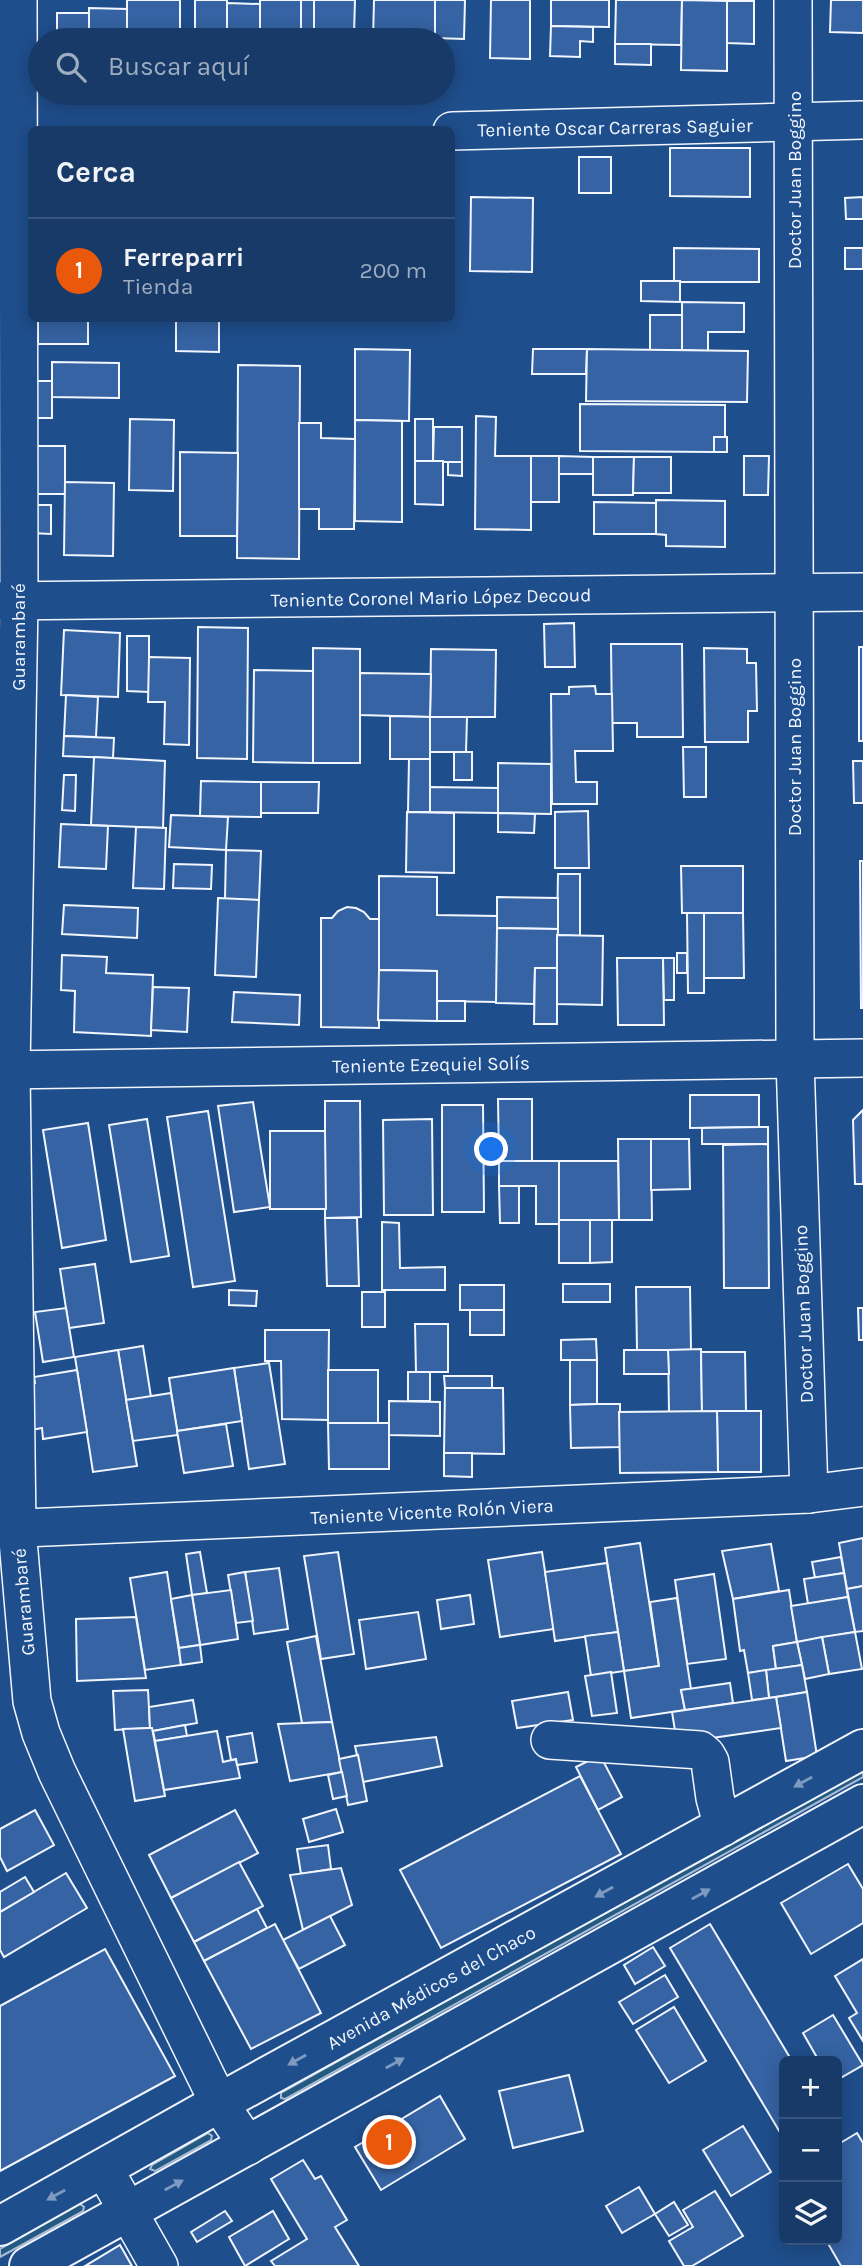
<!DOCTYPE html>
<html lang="es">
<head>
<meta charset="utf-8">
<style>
	body { margin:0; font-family:Karla,sans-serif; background:#20416f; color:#f1f3f6 }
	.controls { position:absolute; right:21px; bottom:21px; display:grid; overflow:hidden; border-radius:10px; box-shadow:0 4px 18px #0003 }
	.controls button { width:63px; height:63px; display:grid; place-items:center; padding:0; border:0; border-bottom:2px solid #36547d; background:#173a69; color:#f1f3f6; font:35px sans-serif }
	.you { position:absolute; left:492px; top:1150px; width:24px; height:24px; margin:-18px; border:5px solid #fff; border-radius:50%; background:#1a73e8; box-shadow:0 0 0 10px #1a73e833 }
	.badge { display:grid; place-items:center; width:46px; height:46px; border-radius:50%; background:#ea580c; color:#fff; font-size:23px; font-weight:700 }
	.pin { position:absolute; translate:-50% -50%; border:4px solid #fff; box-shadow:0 2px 7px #0006 }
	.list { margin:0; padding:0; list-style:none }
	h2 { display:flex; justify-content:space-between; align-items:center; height:91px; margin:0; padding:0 28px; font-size:30px }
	h2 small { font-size:23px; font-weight:400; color:#9eadc0 }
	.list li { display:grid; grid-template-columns:46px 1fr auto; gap:21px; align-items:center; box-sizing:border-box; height:105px; padding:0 28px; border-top:2px solid #36547d }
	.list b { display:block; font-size:26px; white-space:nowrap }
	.list p { margin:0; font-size:23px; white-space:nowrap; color:#9eadc0 }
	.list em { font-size:23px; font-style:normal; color:#9eadc0 }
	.icon { flex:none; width:38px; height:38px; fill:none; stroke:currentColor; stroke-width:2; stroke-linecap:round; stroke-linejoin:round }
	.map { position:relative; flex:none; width:863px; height:2266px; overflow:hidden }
	.search { position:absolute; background:#173a69; box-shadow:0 4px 18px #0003; left:28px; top:28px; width:427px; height:77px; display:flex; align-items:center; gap:18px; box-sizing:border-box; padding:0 24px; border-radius:38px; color:#9eadc0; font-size:26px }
	.panel { position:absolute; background:#173a69; box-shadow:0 4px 18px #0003; left:28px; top:126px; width:427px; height:196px; border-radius:10px }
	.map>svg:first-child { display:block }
	.green { fill:#245a82; stroke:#a8bbd7; stroke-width:2 }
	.building { fill:#3563a3; stroke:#f2f6ff; stroke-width:2 }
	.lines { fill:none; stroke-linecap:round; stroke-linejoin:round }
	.minor-casing { stroke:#f2f6ff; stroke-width:40 }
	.major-casing { stroke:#f2f6ff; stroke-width:42 }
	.minor { stroke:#1f4e8c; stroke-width:37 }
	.major { stroke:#1f4e8c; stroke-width:38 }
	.oneway { fill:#7e9ac0 }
	.labels { text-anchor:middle; stroke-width:5; stroke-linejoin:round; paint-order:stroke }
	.street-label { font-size:19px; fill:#f2f6ff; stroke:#1f4e8c }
</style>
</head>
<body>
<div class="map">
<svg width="863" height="2266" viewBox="0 0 863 2266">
	<rect width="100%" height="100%" fill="#1f4e8c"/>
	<g class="green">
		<path d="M863 1768V1777L285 2099 281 2098V2093Z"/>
		<path d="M208 2133 212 2136 211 2140 155 2171 150 2169 152 2165Z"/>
		<path d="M80 2204 84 2207 83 2211 0 2257V2249Z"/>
	</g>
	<g class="building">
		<rect x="127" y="0" width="53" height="40"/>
		<rect x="195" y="0" width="32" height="34"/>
		<rect x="260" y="0" width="41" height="40"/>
		<rect x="301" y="0" width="13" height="40"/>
		<path d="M314 0H355L354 34H314Z"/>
		<path d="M374 0H435V40H373Z"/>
		<path d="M435 0H465L464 39 435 38Z"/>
		<path d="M491 0H530V59L490 58Z"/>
		<path d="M551 0H609V27L551 26Z"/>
		<path d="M616 0H682L681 45 615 44Z"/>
		<path d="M682 0 727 1V71L681 70Z"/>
		<path d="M831 0H863V33L830 32Z"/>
		<path d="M727 1H754V44L727 43Z"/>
		<path d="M227 3 260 4V40H195V34H227Z"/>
		<path d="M89 8 127 9V40H89Z"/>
		<rect x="57" y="13" width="32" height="27"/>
		<path d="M551 26 593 27V42L580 41V57L550 56Z"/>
		<path d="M615 44H651V65L615 64Z"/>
		<path d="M670 148H750V197L670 196Z"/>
		<rect x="579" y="157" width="32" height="36"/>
		<path d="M471 197 533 198 532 272 470 271Z"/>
		<path d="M863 197V219H846L845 198Z"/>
		<path d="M674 248 759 249V282H674Z"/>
		<rect x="845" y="248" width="18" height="21"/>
		<path d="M641 281H680V302L641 301Z"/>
		<path d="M682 302 744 303V332H708V351L682 350Z"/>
		<rect x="650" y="315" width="32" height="35"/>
		<rect x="38" y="318" width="50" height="26"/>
		<path d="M176 318H219V352L176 351Z"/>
		<path d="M355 349 410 350 409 421 355 420Z"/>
		<path d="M533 349H587L586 374H532Z"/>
		<path d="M587 349 748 351 747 402 586 401Z"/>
		<path d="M52 362 119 363V398L52 397Z"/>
		<path d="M238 365 300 366 299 559 237 558Z"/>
		<rect x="36" y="381" width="16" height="37"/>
		<path d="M580 404 725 405V437H714V452L580 451Z"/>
		<path d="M476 416 496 417 495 456H531V530L475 529Z"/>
		<path d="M130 419 174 420 173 491 129 490Z"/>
		<path d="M415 419H433V462L415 461Z"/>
		<path d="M355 420 402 421V522L355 521Z"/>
		<path d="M299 423H321V438L355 439 354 529H319V509H299Z"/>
		<path d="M434 427H462V462H433Z"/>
		<rect x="714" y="437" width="13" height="15"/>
		<rect x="33" y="446" width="32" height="48"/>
		<path d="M180 452 238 453 237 536H180Z"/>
		<rect x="531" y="456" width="28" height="46"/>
		<path d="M559 456 593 457V474H559Z"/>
		<path d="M744 456H769L768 495H744Z"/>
		<path d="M593 457H634L633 495H593Z"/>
		<path d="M634 457H671V493H633Z"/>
		<path d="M415 461H443V505L415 504Z"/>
		<path d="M448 462H462V476L448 475Z"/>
		<path d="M65 482 114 483 113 556 64 555Z"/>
		<path d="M656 500 725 501V547L666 546V535L656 534Z"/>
		<path d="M594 502 656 503V534H594Z"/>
		<path d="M31 505H51V534L31 533Z"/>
		<path d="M574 623 575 667H545L544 624Z"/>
		<path d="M198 627 248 628 247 759 197 758Z"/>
		<path d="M64 630 120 633 118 697 61 695Z"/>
		<path d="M127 636H149V692L127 691Z"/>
		<path d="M611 644H682L683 737H637V723H612Z"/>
		<rect x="859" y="647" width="4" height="94"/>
		<path d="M313 648 360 649V763H313Z"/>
		<path d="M704 648 747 649V663H756L757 711H748V742H705Z"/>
		<path d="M431 649 496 650 495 717H430Z"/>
		<path d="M149 657 190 658 189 745 164 744 165 702H148Z"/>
		<path d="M254 670 313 671V763L253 762Z"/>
		<path d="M360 673 431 674 430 717 360 715Z"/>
		<path d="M595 686 596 694H612L613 751H575L576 782H597V804H552L551 694H569V687Z"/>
		<path d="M66 695 98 697 96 737 64 736Z"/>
		<path d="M390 716 430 717V759H390Z"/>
		<path d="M430 717H467L466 752H430Z"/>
		<path d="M64 736 114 738 113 758 63 756Z"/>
		<path d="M683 747H706V797H684Z"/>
		<rect x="454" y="752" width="18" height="28"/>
		<path d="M94 757 165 761 163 828 91 825Z"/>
		<path d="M409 759H430V812H408Z"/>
		<path d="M853 761H863V803H854Z"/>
		<path d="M498 763 551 764V814L498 813Z"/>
		<path d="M64 775H76L75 811 62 810Z"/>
		<path d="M201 781 261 782V817L200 816Z"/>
		<path d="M261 782H319L318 813H261Z"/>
		<path d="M430 787 498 788V813L430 812Z"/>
		<path d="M588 811 589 868H555V812Z"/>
		<path d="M407 812 454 813V873L406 872Z"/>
		<path d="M498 813 535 814 534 833 498 832Z"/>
		<path d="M171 815 228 817 226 850 169 847Z"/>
		<path d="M61 824 108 826 106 869 59 867Z"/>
		<path d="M136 827 166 828 164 889 133 888Z"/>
		<path d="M226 850 261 851 259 900 225 899Z"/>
		<path d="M860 861H863V1008H861Z"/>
		<path d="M174 864 212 865 211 889 173 888Z"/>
		<path d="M681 866H743V913H682Z"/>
		<path d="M558 874H580V936L557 935Z"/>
		<path d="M379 876 437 877V915L497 916V1002L437 1001V971L379 970Z"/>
		<path d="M497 897 558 898V929L497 928Z"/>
		<path d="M218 898 259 900 256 977 215 975Z"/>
		<path d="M64 905 138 908 137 938 62 934Z"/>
		<path d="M347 907 356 908 364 912 370 919H379V1028L321 1027V918H332L338 911Z"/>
		<path d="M687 913H704V993H688Z"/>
		<path d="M704 913H743L744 978H704Z"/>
		<path d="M497 928 558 929 557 968H535L534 1004 496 1003Z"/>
		<path d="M557 935 603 936 602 1005 557 1004Z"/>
		<rect x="677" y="953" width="10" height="20"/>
		<path d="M62 955 107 957 106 973 153 975 151 1036 74 1032 75 991 61 990Z"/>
		<path d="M617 958H663L664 1025H618Z"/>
		<path d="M663 958H674V1000H664Z"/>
		<path d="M535 968H557V1024H534Z"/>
		<path d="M379 970 437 971V1021L378 1020Z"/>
		<path d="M153 987 189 988 187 1032 151 1030Z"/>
		<path d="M234 992 300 995 299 1025 232 1022Z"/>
		<rect x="437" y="1001" width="28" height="20"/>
		<path d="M690 1095H759V1127L690 1128Z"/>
		<path d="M498 1099H532V1161H499Z"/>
		<path d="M325 1101H360L361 1217 325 1218Z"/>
		<path d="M253 1102 270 1207 234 1212 218 1106Z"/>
		<path d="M442 1105H483L484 1212H442Z"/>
		<path d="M863 1110V1184H855L853 1120Z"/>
		<path d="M208 1111 235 1281 193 1287 167 1117Z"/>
		<path d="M147 1119 169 1256 131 1262 109 1125Z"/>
		<path d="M432 1119 433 1215H384L383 1120Z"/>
		<path d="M88 1123 106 1240 62 1248 43 1130Z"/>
		<path d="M759 1127H768V1144H702V1128Z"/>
		<path d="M270 1131H325L326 1209H270Z"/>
		<path d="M618 1139H651L652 1220H619Z"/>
		<path d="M651 1139H689L690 1189 651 1190Z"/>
		<path d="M768 1144 769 1288H724L723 1145Z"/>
		<path d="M499 1161H559L560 1224H536V1186H499Z"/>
		<path d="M559 1161H618L619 1220H559Z"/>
		<path d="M499 1186H519V1223H500Z"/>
		<path d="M325 1218H357L359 1286H327Z"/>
		<rect x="559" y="1220" width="31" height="43"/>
		<path d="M590 1220H612V1262L590 1263Z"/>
		<path d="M382 1222 399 1223 400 1268 445 1267V1290H382Z"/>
		<path d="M95 1264 104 1323 69 1328 60 1269Z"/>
		<rect x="563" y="1284" width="47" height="18"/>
		<rect x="460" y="1285" width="44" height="25"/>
		<path d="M636 1287H690L691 1350H637Z"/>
		<path d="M229 1290 257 1291 256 1306 229 1305Z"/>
		<rect x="362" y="1292" width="23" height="35"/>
		<path d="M66 1308 74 1357 43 1362 35 1312Z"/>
		<path d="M858 1308H863V1340H859Z"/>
		<rect x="470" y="1310" width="34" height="25"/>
		<path d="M415 1324H448V1372H416Z"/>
		<path d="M265 1330H329L328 1420 282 1419 281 1361H265Z"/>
		<path d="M596 1339 597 1360H561V1340Z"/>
		<path d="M143 1346 151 1397 126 1400 118 1350Z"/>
		<path d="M701 1349 702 1412H669L668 1350Z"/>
		<path d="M118 1350 137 1466 93 1472 75 1357Z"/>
		<path d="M624 1350H668L669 1374H624Z"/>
		<path d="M701 1352H745L746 1411 702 1412Z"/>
		<path d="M570 1360H597V1404L570 1405Z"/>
		<path d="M269 1363 285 1464 249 1469 234 1368Z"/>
		<path d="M234 1368 242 1421 177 1431 169 1378Z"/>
		<path d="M77 1370 87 1432 43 1439 42 1428 21 1432 18 1384 35 1383 34 1377Z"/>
		<rect x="328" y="1370" width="50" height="53"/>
		<rect x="408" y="1372" width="22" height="29"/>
		<path d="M444 1376H492V1388H445Z"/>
		<path d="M445 1388H503L504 1454 444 1453Z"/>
		<path d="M171 1393 178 1435 133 1441 126 1400Z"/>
		<path d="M389 1401 440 1402V1436L389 1435Z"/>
		<path d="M597 1404H620V1447L571 1448 570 1405Z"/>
		<path d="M717 1411H761V1472H718Z"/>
		<path d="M717 1411 718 1472 620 1473 619 1412Z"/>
		<path d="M328 1423H389V1469H329Z"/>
		<path d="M226 1424 233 1466 184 1473 177 1431Z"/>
		<path d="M444 1453H472V1477L444 1476Z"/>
		<path d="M863 1538V1586L847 1589 839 1543Z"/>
		<path d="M640 1543 659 1666 624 1671 605 1548Z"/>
		<path d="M771 1544 779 1591 733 1599 722 1551Z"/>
		<path d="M200 1552 207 1593 192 1595 186 1554Z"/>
		<path d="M338 1552 354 1654 321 1659 304 1556Z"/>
		<path d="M542 1552 554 1629 500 1637 488 1560Z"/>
		<path d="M841 1557 844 1573 815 1578 812 1562Z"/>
		<path d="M607 1563 618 1632 555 1641 545 1572Z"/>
		<path d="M279 1568 288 1629 254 1634 245 1572Z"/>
		<path d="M167 1572 181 1665 145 1670 130 1578Z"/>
		<path d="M245 1572 253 1621 236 1623 228 1575Z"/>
		<path d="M844 1573 848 1597 808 1604 804 1579Z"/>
		<path d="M714 1574 726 1659 687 1664 675 1580Z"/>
		<path d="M863 1586V1631L855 1632 847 1589Z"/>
		<path d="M231 1590 238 1639 200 1645 192 1595Z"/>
		<path d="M789 1590 797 1642 773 1646 776 1669 748 1673 744 1650 740 1651 733 1599Z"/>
		<path d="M192 1595 200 1645 179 1648 171 1599Z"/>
		<path d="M470 1595 474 1624 441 1629 437 1600Z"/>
		<path d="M848 1597 855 1632 797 1642 791 1606Z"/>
		<path d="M677 1598 691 1689 681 1690 685 1710 631 1718 624 1671 659 1666 650 1602Z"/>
		<path d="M418 1612 426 1659 366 1669 359 1620Z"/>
		<path d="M136 1617 146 1678 77 1681 76 1619Z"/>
		<path d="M618 1632 624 1671 591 1676 585 1636Z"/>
		<path d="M855 1632 862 1669 829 1674 822 1637Z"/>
		<path d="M316 1636 332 1722 302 1723 287 1642Z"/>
		<path d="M822 1637 829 1674 805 1679 797 1642Z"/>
		<path d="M797 1642 802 1665 776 1669 773 1646Z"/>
		<path d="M200 1645 202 1662 181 1665 179 1648Z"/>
		<path d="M802 1665 807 1692 769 1698 766 1670Z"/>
		<path d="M766 1670 769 1698 752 1700 748 1673Z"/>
		<path d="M611 1672 617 1713 592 1716 585 1676Z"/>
		<path d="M730 1683 733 1703 685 1710 681 1690Z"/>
		<path d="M148 1690 150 1728 115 1730 113 1691Z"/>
		<path d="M568 1692 573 1720 517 1728 512 1701Z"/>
		<path d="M807 1692 817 1756 786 1761 776 1697Z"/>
		<path d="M776 1697 781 1728 677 1743 672 1712Z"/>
		<path d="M193 1700 197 1723 153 1731 150 1728 149 1707Z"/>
		<path d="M332 1722 342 1772 290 1781 278 1724Z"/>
		<path d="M185 1725 187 1736 155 1741 153 1731Z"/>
		<path d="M150 1728H152L165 1796 135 1801 123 1729Z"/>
		<path d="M217 1731 223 1762 236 1759 240 1778 164 1790 155 1741Z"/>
		<path d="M252 1733 257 1762 237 1765 236 1759 231 1760 227 1737Z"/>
		<path d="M436 1737 442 1766 363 1782 355 1746Z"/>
		<path d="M358 1755 367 1801 348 1805 339 1759Z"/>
		<path d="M600 1755 622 1797 598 1810 576 1767Z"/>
		<path d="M342 1772 347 1796 333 1799 328 1775Z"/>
		<path d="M580 1776 621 1854 441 1948 400 1870Z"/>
		<path d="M336 1809 343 1832 309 1842 303 1819Z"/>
		<path d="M35 1810 54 1845 7 1871 0 1857V1829Z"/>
		<path d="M235 1810 258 1853 171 1898 149 1855Z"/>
		<path d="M328 1845 331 1869 301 1874 297 1849Z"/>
		<path d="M239 1862 263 1906 194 1942 171 1898Z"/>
		<path d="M848 1864 863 1889V1923L811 1954 781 1903Z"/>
		<path d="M341 1868 352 1905 303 1930 290 1875Z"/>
		<path d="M66 1873 87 1908 4 1957 0 1950V1912Z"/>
		<path d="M25 1877 34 1892 0 1912V1892Z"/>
		<path d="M257 1909 267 1928 204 1961 194 1942Z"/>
		<path d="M330 1916 345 1945 299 1969 283 1940Z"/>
		<path d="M275 1924 321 2013 251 2049 204 1961Z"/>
		<path d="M710 1924 792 2061H784V2139L670 1948Z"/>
		<path d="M653 1947 665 1966 635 1984 624 1965Z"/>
		<path d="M105 1949 175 2076 0 2171V2006Z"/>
		<path d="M863 1959V2041L849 2018 857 2013 835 1976Z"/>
		<path d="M665 1975 678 1997 633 2024 619 2002Z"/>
		<path d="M674 2007 706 2061 669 2083 636 2030Z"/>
		<path d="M833 2015 863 2065 837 2080V2061H819L803 2033Z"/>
		<path d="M569 2075 583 2131 513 2148 499 2091Z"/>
		<path d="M440 2096 465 2139 381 2190 355 2147Z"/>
		<path d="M743 2126 771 2172 731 2196 703 2150Z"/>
		<path d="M857 2133 863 2143V2266H841L826 2240H837V2145Z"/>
		<path d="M303 2160 315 2179 321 2176 347 2220 335 2227 359 2266H275L271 2261 307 2239 271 2179Z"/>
		<path d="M639 2187 655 2214 622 2233 606 2206Z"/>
		<path d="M715 2191 743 2236 692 2266H684L669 2241 693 2227 683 2210Z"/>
		<path d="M674 2202 688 2225 669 2236 655 2214Z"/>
		<path d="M225 2211 232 2221 197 2242 191 2232Z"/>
		<path d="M273 2211 289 2239 245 2266 229 2237Z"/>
		<path d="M120 2245 132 2266H85Z"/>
	</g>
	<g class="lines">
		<g class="minor-casing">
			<g id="minor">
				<path d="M18 0 19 601 11 1070 17 1529 32 1701 41 1733 57 1772 219 2103 248 2146"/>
				<path d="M793 0 795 1059 809 1494"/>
				<path d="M452 131 863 120"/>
				<path d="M0 601 863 592"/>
				<path d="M0 1070 863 1058"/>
				<path d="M0 1529 809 1494 863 1487"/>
				<path d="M550 1740 700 1750 706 1755 710 1762 715 1798 723 1827"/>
				<path d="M104 2169 159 2266"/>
			</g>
		</g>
		<g class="major-casing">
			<g id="major">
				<path d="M0 2226 219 2103 863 1749"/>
				<path d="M29 2266 863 1804"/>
			</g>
		</g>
		<use href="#minor" class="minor"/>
		<use href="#major" class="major"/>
	</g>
	<defs><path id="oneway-solid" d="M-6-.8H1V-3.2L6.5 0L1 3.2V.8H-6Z" transform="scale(1.75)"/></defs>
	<g class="oneway">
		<use href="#oneway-solid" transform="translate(803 1782) rotate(151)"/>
		<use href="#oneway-solid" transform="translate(604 1892) rotate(151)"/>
		<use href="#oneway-solid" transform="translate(701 1894) rotate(-29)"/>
		<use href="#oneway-solid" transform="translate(297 2060) rotate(151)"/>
		<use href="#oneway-solid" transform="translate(395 2063) rotate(-29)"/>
		<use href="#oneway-solid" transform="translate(174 2185) rotate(-28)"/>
		<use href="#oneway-solid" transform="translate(56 2195) rotate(151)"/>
	</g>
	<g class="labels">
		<g class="street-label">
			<text transform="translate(615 127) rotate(-1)" y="7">Teniente Oscar Carreras Saguier</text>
			<text transform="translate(794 180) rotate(-90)" y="7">Doctor Juan Boggino</text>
			<text transform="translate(431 597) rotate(-1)" y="7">Teniente Coronel Mario López Decoud</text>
			<text transform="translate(18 637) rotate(-90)" y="7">Guarambaré</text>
			<text transform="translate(794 747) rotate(-90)" y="7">Doctor Juan Boggino</text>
			<text transform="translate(431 1064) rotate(-1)" y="7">Teniente Ezequiel Solís</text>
			<text transform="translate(803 1314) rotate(-92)" y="7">Doctor Juan Boggino</text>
			<text transform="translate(432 1511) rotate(-3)" y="7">Teniente Vicente Rolón Viera</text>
			<text transform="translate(23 1602) rotate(-95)" y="7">Guarambaré</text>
			<text transform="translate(431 1987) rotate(-29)" y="7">Avenida Médicos del Chaco</text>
		</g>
	</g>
</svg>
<div class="controls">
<button>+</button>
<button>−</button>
<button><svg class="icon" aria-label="layers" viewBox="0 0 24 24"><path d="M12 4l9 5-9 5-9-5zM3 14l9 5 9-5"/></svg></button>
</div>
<div class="you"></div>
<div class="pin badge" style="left:389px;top:2142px">1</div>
<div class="search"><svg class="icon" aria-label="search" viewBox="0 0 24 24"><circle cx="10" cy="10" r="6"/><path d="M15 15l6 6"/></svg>Buscar aquí</div>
<section class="panel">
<h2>Cerca<small></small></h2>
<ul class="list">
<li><span class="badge">1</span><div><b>Ferreparri</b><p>Tienda</p></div><em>200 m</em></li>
</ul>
</section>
</div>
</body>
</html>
